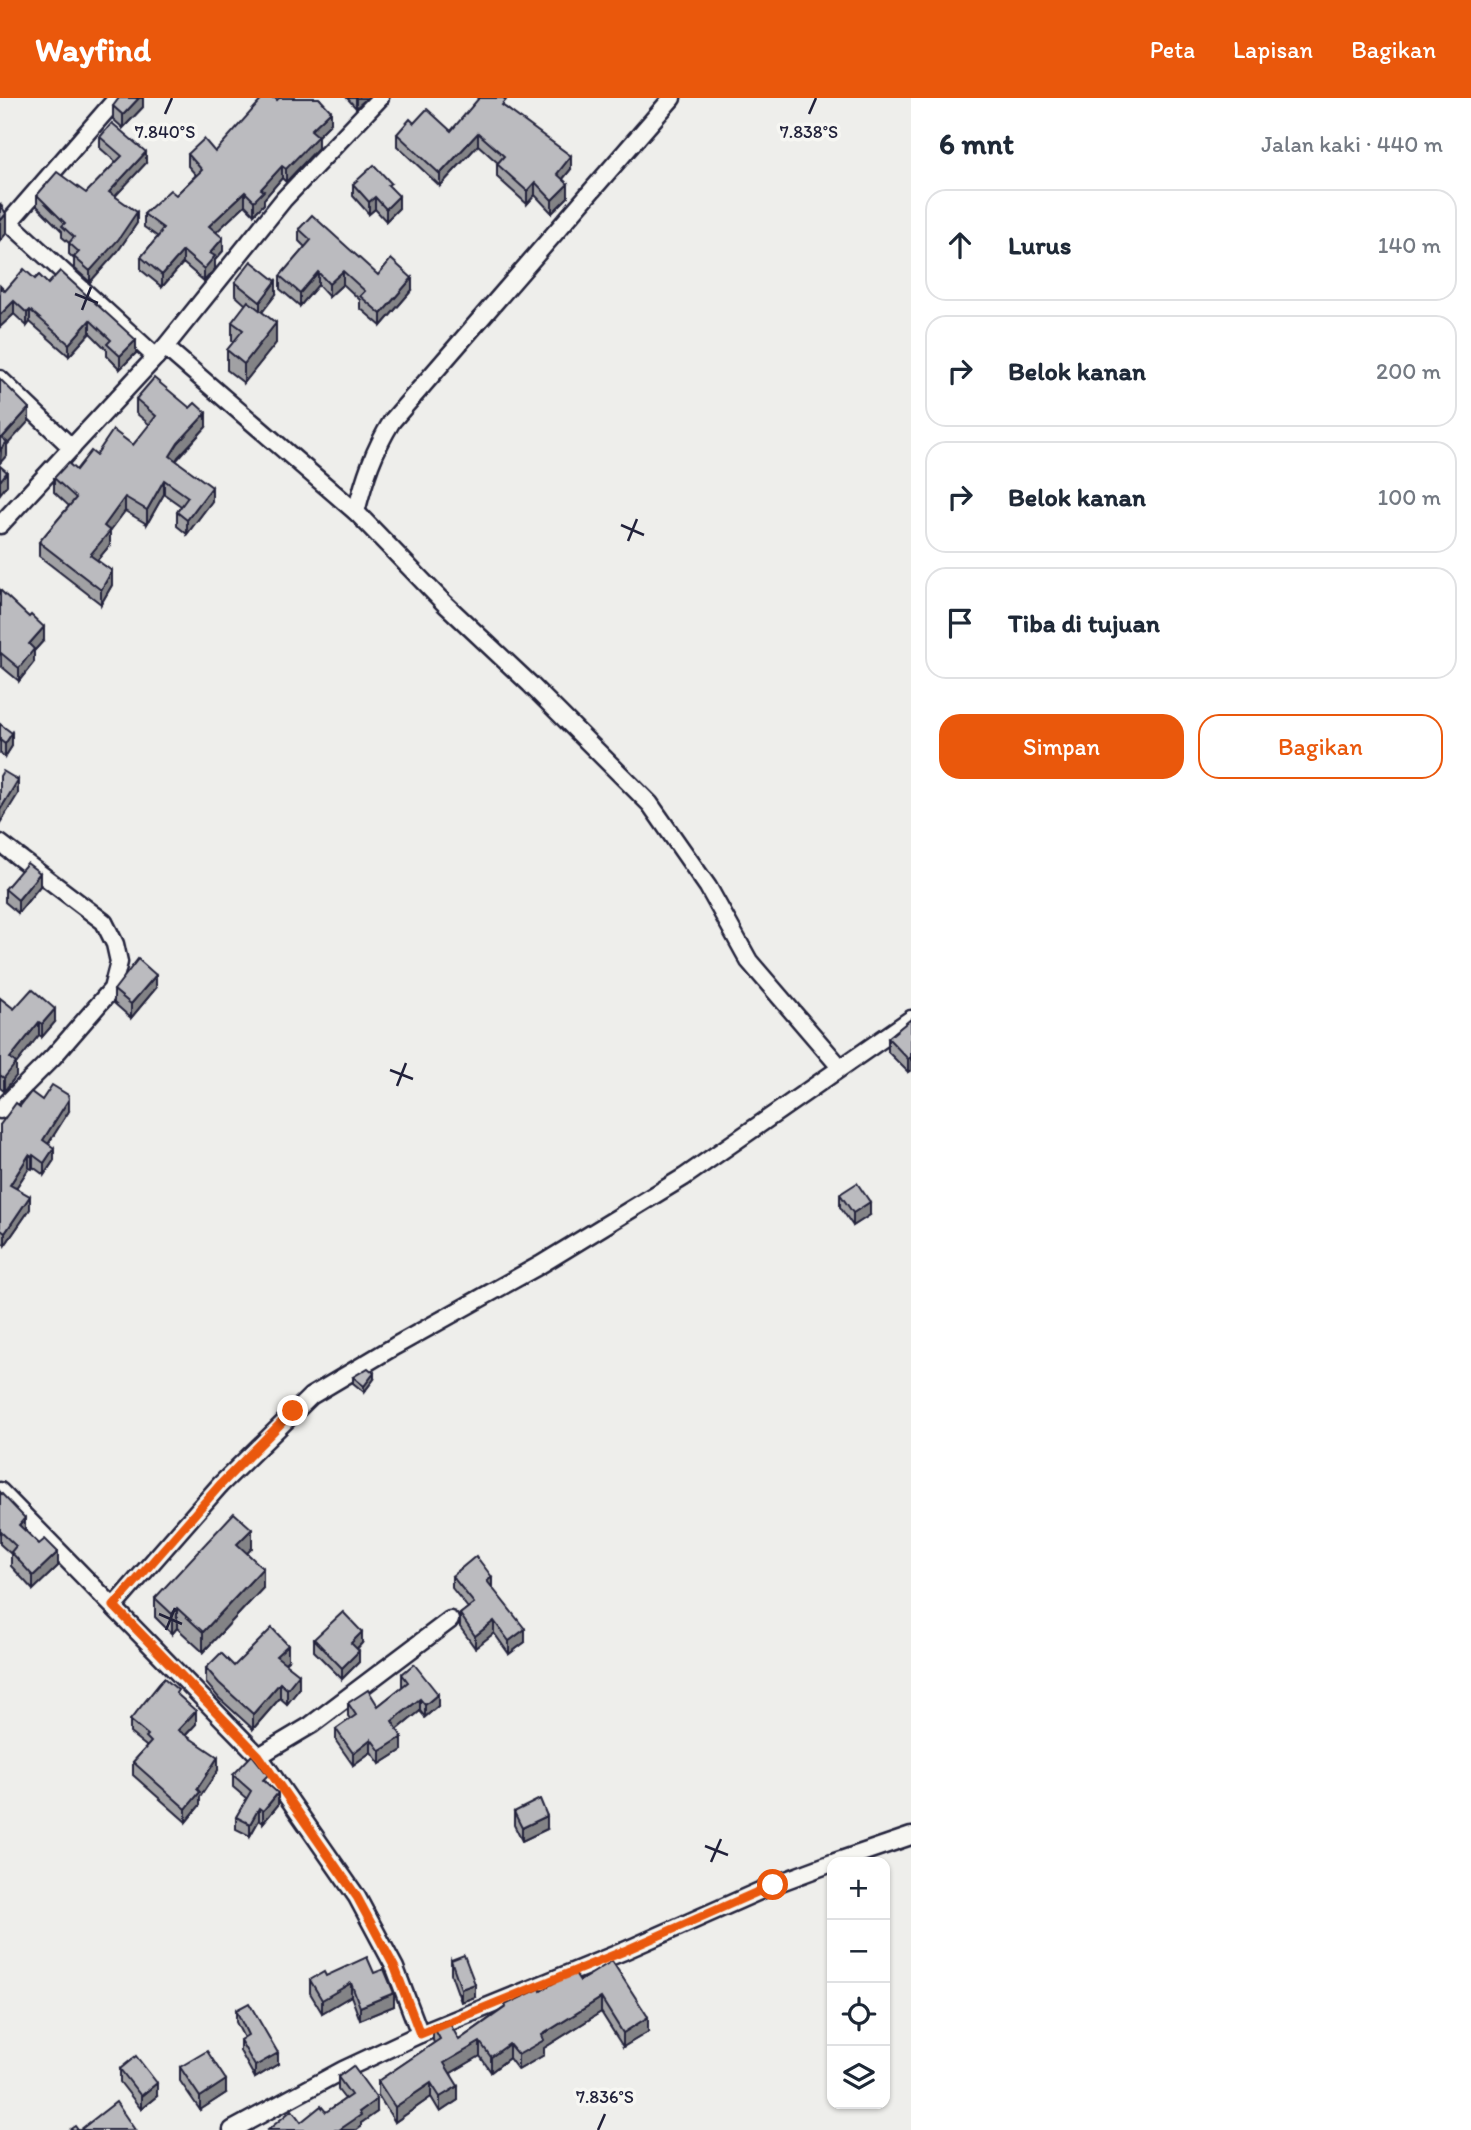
<!DOCTYPE html>
<html lang="id">
<head>
<meta charset="utf-8">
<style>
	body { margin:0; font-family:Itim,sans-serif; background:#f2f2f3; color:#1f2937 }
	.controls { position:absolute; right:21px; bottom:21px; display:grid; overflow:hidden; border-radius:14px; box-shadow:0 2px 5px #0004 }
	.controls button { width:63px; height:63px; display:grid; place-items:center; padding:0; border:0; border-bottom:2px solid #e0e1e3; background:#fff; color:#1f2937; font:35px sans-serif }
	.stop { position:absolute; width:21px; height:21px; margin:-16px; border:5px solid #ea580c; border-radius:50%; background:#fff }
	.stop.end { background:#ea580c; border-color:#fff; box-shadow:0 2px 7px #0008 }
	.list { margin:0; padding:0; list-style:none }
	h2 { display:flex; justify-content:space-between; align-items:center; height:91px; margin:0; padding:0 28px; font-size:30px }
	h2 small { font-size:23px; font-weight:400; color:#747a83 }
	.list li { display:grid; grid-template-columns:46px 1fr auto; gap:21px; align-items:center; box-sizing:border-box; height:112px; margin:0 14px 14px; padding:0 14px; border:2px solid #e0e1e3; border-radius:21px }
	.list b { display:block; font-size:26px; white-space:nowrap }
	.list em { font-size:23px; font-style:normal; color:#747a83 }
	.actions { display:flex; gap:14px; padding:21px 28px }
	.actions a { flex:1; padding:16px 0; border:2px solid #ea580c; border-radius:21px; text-align:center; font-size:24px; color:#ea580c }
	.actions .main { background:#ea580c; color:#fff }
	.icon { flex:none; width:38px; height:38px; fill:none; stroke:currentColor; stroke-width:2; stroke-linecap:round; stroke-linejoin:round }
	.map { position:relative; flex:none; width:911px; height:2032px; overflow:hidden }
	header { display:flex; align-items:center; gap:42px; box-sizing:border-box; height:98px; padding:0 35px; background:#ea580c; color:#fff }
	header strong { font-size:33px }
	nav { display:flex; gap:38px; margin-inline-start:auto; font-size:24px }
	main { display:flex }
	aside { flex:1; background:#fff }
	.map>svg:first-child { display:block }
	.lines { fill:none; stroke-linecap:round; stroke-linejoin:round }
	.street-casing { stroke:#22223b; stroke-width:21 }
	.street { stroke:#f6f6f2; stroke-width:16 }
	.wall { fill:#a1a1a4; stroke:#22223b; stroke-width:2 }
	.shaded-wall { fill:#838386; stroke:#22223b; stroke-width:2 }
	.building { fill:#bbbbbf; stroke:#22223b; stroke-width:2 }
	.route { stroke:#ea580c; stroke-width:9 }
	.ticks { fill:none; stroke:#22223b; stroke-width:2.5 }
	.ticks-label { font-size:18px; text-anchor:middle; fill:#22223b; stroke:#f6f6f2; stroke-width:7; stroke-linejoin:round; paint-order:stroke }
</style>
</head>
<body>
<header>
<strong>Wayfind</strong>
<nav><a>Peta</a><a>Lapisan</a><a>Bagikan</a></nav>
</header>
<main>
<div class="map">
<svg width="911" height="2032" viewBox="0 0 911 2032">
	<rect width="100%" height="100%" fill="#eeeeeb"/>
	<filter id="ink" filterUnits="userSpaceOnUse"><feTurbulence type="fractalNoise" baseFrequency=".0143" numOctaves="2"/><feDisplacementMap in="SourceGraphic" scale="14" xChannelSelector="R" yChannelSelector="G"/><feConvolveMatrix kernelMatrix="1 2 1 2 8 2 1 2 1" color-interpolation-filters="sRGB"/></filter>
	<g filter="url(#ink)">
		<g class="lines">
			<g class="street-casing">
				<g id="street">
					<path d="M117 0 11 122 12 127 156 259"/>
					<path d="M165 249 356 414 445 506 530 586 650 706 708 789 749 863 840 969"/>
					<path d="M0 281 72 350"/>
					<path d="M356 414C365 379 373 354 392 323L672 0"/>
					<path d="M0 427 165 249 284 101 380 0"/>
					<path d="M0 745 104 824 115 846 119 864 112 891 53 959 0 1012"/>
					<path d="M0 1393 259 1658 357 1799 395 1870 420 1936"/>
					<path d="M114 1508 220 1387 311 1298 395 1248 540 1167 684 1079 911 921"/>
					<path d="M259 1658 311 1627 450 1522"/>
					<path d="M835 1764 911 1738"/>
					<path d="M232 2032 343 1972 420 1936 624 1853 773 1787 832 1765"/>
				</g>
			</g>
			<use href="#street" class="street"/>
		</g>
		<g class="wall">
			<path d="M143 0V9L123 30 113 21V8Z"/>
			<path d="M347 0H367L356 10Z"/>
			<path d="M320 1 331 25 318 38V50L286 84 282 80 264 101V106L254 116 245 107 216 134 223 153 215 162V171L204 183 183 165 162 189 141 172V159L158 139 144 129V116L176 97 196 77 188 68V56L215 54 277 2Z"/>
			<path d="M506 10 571 71 563 81 568 99 552 115 535 97 527 106 497 79V66L498 65 478 47 440 88 397 48V36L414 25 451 33Z"/>
			<path d="M100 39 146 65 115 98 137 125 118 153 90 184 74 170V161L69 156V145L62 139V133L37 108V97L86 95 116 64 100 50Z"/>
			<path d="M353 86 391 90 399 110 386 123 375 111 369 116 353 98Z"/>
			<path d="M299 131 378 177 412 192 381 228 360 210V202L343 186 329 199 318 187 300 208 280 191V178L305 149 299 143Z"/>
			<path d="M35 181 48 186 136 255 120 271 107 258V252L90 235 69 258 30 224 27 228 14 216 0 229V188L5 193Z"/>
			<path d="M235 184 276 196 262 214 276 245 244 285 227 272V252L234 244 232 243V224L246 207 235 197Z"/>
			<path d="M136 301 206 329 176 363 212 403 187 436 177 428V414L181 408 164 396 147 426 125 413 110 433V447L97 462 112 487 101 506 39 458V444L69 408 54 394V380L76 372 96 357 133 347 150 327 136 315Z"/>
			<path d="M0 492 44 542 34 553V564L19 583 1 568Z"/>
			<path d="M0 626 12 648 5 659 0 655Z"/>
			<path d="M40 788 18 815 5 804V791Z"/>
			<path d="M156 890 131 920 114 905V892Z"/>
			<path d="M0 900 14 911 55 924 42 939 39 937 16 966V978L4 993 0 990Z"/>
			<path d="M911 921V972L908 974 888 954V940Z"/>
			<path d="M42 1002 69 1013 48 1046 54 1062 44 1077 33 1069 32 1071 29 1070 16 1090 30 1111 5 1147 1 1144 0 1146V1027L20 1008Z"/>
			<path d="M840 1096 870 1117 853 1128 840 1109Z"/>
			<path d="M353 1279 374 1281 364 1294 353 1285Z"/>
			<path d="M0 1394 25 1432 58 1468 33 1492 11 1468V1456L0 1446Z"/>
			<path d="M252 1450 247 1455 263 1490 203 1554 177 1530 172 1536 155 1519V1500Z"/>
			<path d="M452 1478 492 1490 525 1544 509 1556 494 1535 475 1550 460 1529V1516L468 1510 452 1490Z"/>
			<path d="M314 1541 362 1545 357 1551 359 1564 342 1581 314 1553Z"/>
			<path d="M288 1562 284 1565 299 1591 287 1606 280 1600 253 1631 219 1600 206 1585V1570L234 1568Z"/>
			<path d="M402 1576 438 1608 425 1619 420 1613 397 1632 402 1652 380 1666 371 1654 353 1667 336 1643V1631L350 1621 348 1618V1605L378 1608 402 1589Z"/>
			<path d="M178 1597 196 1626 186 1637 218 1672 200 1699V1707L186 1724 133 1677V1664L146 1650V1648L130 1635V1622Z"/>
			<path d="M233 1677 268 1685 278 1707 263 1725 259 1722 250 1738 236 1731V1719L247 1701 233 1689Z"/>
			<path d="M514 1714 547 1731 522 1743 514 1727Z"/>
			<path d="M451 1862 475 1899 461 1904 451 1876Z"/>
			<path d="M374 1875 394 1908 360 1922 351 1898 322 1915 310 1895V1882L326 1878Z"/>
			<path d="M580 1883 648 1934 623 1949 601 1914 544 1950V1957L518 1972 509 1960 491 1974 480 1958 451 1975 458 2002 440 2014 431 1999 395 2024 378 1997V1983L434 1945 433 1942V1928L459 1942 505 1909V1907L541 1893Z"/>
			<path d="M236 1912 278 1966 255 1980 240 1953V1942L244 1940 236 1924Z"/>
			<path d="M180 1969 226 1995 200 2012 180 1983Z"/>
			<path d="M120 1971 157 1998 141 2011 120 1984Z"/>
			<path d="M338 1979 377 2014 361 2025V2029L301 2024 326 2014 345 2001 338 1992Z"/>
		</g>
		<g class="shaded-wall">
			<path d="M139 0H143V9L123 30V17Z"/>
			<path d="M356 0H367L356 10Z"/>
			<path d="M331 13V25L318 38V50L286 84V71L311 32Z"/>
			<path d="M478 35V47L440 88V76Z"/>
			<path d="M146 54V65L109 105V94Z"/>
			<path d="M571 58V71L557 88V76Z"/>
			<path d="M282 68V80L264 101V106L254 116V103L261 91Z"/>
			<path d="M535 84V97L527 106V93Z"/>
			<path d="M568 86V99L552 115V102Z"/>
			<path d="M245 94V107L209 141V128Z"/>
			<path d="M399 98V110L386 123V111Z"/>
			<path d="M375 99V111L369 116V104Z"/>
			<path d="M137 114V125L118 153 90 184V173Z"/>
			<path d="M6 116V136L0 143V123Z"/>
			<path d="M223 140V153L215 162V171L204 183V171L210 155Z"/>
			<path d="M183 153V165L162 189V177Z"/>
			<path d="M343 173V186L329 199V186Z"/>
			<path d="M318 174V187L300 208V195Z"/>
			<path d="M412 180V192L381 228V216Z"/>
			<path d="M276 183V196L260 217V204Z"/>
			<path d="M14 203V216L0 229V217Z"/>
			<path d="M30 212V224L27 228V215Z"/>
			<path d="M90 222V235L69 258V246Z"/>
			<path d="M276 225V245L244 285V266Z"/>
			<path d="M136 242V255L120 271V258Z"/>
			<path d="M29 310V323L7 347V357L0 365 2 340Z"/>
			<path d="M206 315V329L178 359 170 372V358L178 345Z"/>
			<path d="M7 374V387L0 396V383Z"/>
			<path d="M164 382V396L147 426V412Z"/>
			<path d="M212 389V403L187 436V422Z"/>
			<path d="M125 399V413L110 433V447L90 471V457L104 428Z"/>
			<path d="M112 473V487L101 506V492Z"/>
			<path d="M44 529V542L34 553V564L19 583V570L29 546Z"/>
			<path d="M12 635V648L5 659V646Z"/>
			<path d="M18 682V696L0 725V712Z"/>
			<path d="M40 775V788L18 815V802Z"/>
			<path d="M156 877V890L131 920V906Z"/>
			<path d="M55 911V924L42 939V926Z"/>
			<path d="M39 924V937L16 966V978L4 993V980L10 960Z"/>
			<path d="M911 959V972L908 974V961Z"/>
			<path d="M69 1001V1013L43 1054V1042Z"/>
			<path d="M54 1050V1062L44 1077V1065Z"/>
			<path d="M29 1057V1070L10 1099V1087Z"/>
			<path d="M33 1057V1069L32 1071V1059Z"/>
			<path d="M30 1098V1111L5 1147V1135Z"/>
			<path d="M870 1104V1117L853 1128V1115Z"/>
			<path d="M374 1275V1281L364 1294V1288Z"/>
			<path d="M25 1420V1434L19 1427Z"/>
			<path d="M252 1431V1450L237 1466V1446Z"/>
			<path d="M58 1454V1468L33 1492V1478Z"/>
			<path d="M263 1470V1490L203 1554V1534Z"/>
			<path d="M492 1479V1491L487 1483Z"/>
			<path d="M177 1510V1530L172 1536V1516Z"/>
			<path d="M494 1523V1535L475 1550V1538Z"/>
			<path d="M525 1531V1544L509 1556V1543Z"/>
			<path d="M362 1534V1545L351 1556V1545Z"/>
			<path d="M288 1547V1562L276 1573V1558Z"/>
			<path d="M359 1553V1564L342 1581V1570Z"/>
			<path d="M299 1576V1591L287 1606V1591Z"/>
			<path d="M280 1585V1600L253 1631V1616Z"/>
			<path d="M438 1596V1608L425 1619V1607Z"/>
			<path d="M420 1601V1613L392 1636V1623Z"/>
			<path d="M196 1613V1626L178 1645V1632Z"/>
			<path d="M402 1639V1652L380 1666V1653Z"/>
			<path d="M371 1641V1654L353 1667V1655Z"/>
			<path d="M218 1659V1672L200 1699V1707L186 1724V1711L197 1691Z"/>
			<path d="M278 1695V1707L263 1725V1713Z"/>
			<path d="M259 1710V1722L250 1738V1726Z"/>
			<path d="M547 1718V1731L522 1743V1730Z"/>
			<path d="M351 1885V1898L322 1915V1902Z"/>
			<path d="M475 1886V1899L461 1904V1891Z"/>
			<path d="M394 1895V1908L360 1922V1909Z"/>
			<path d="M601 1900V1914L544 1950V1957L518 1972V1957L542 1937Z"/>
			<path d="M648 1919V1934L623 1949V1935Z"/>
			<path d="M480 1944V1958L444 1979V1965Z"/>
			<path d="M509 1946V1960L491 1974V1959Z"/>
			<path d="M278 1955V1966L255 1980V1968Z"/>
			<path d="M226 1982V1995L200 2012V1999Z"/>
			<path d="M157 1985V1998L141 2011V1998Z"/>
			<path d="M431 1985V1999L395 2024V2009Z"/>
			<path d="M458 1988V2002L440 2014V1999Z"/>
			<path d="M377 2001V2014L361 2025V2029L357 2032H339L359 2014Z"/>
		</g>
		<g class="building">
			<path d="M119 0H139L123 17 113 8Z"/>
			<path d="M263 0H275L277 2 279 0H319L331 13 311 32 318 38 286 71 282 68 261 91 264 93 254 103 245 94 209 128 223 140 210 155 215 158 204 171 183 153 162 177 141 159 161 135 160 134 163 130 144 116 170 92 176 97 202 72 188 56 204 41 215 54Z"/>
			<path d="M479 0H503L506 2 502 7 571 58 557 76 568 86 552 102 535 84 527 93 497 66 504 58 478 35 440 76 397 36 410 21 414 25 427 11 451 33Z"/>
			<path d="M112 25 146 54 109 94 137 114 118 142 90 173 74 159 79 154 69 145 74 139 62 128 65 125 37 97 57 74 86 95 122 58 100 39Z"/>
			<path d="M374 67 391 85 388 87 399 98 386 111 375 99 369 104 353 86Z"/>
			<path d="M0 105 6 116 0 123Z"/>
			<path d="M312 117 378 177 391 161 412 180 381 216 360 198 365 193 343 173 329 186 318 174 300 195 280 178 311 142 299 131Z"/>
			<path d="M251 163 276 183 260 204 235 184Z"/>
			<path d="M24 171 35 181 39 177 48 186 60 173 136 242 120 258 107 246 111 242 90 222 69 246 30 212 27 215 14 203 0 217V188L5 193Z"/>
			<path d="M248 203 276 225 244 266 227 252 243 232 232 224Z"/>
			<path d="M154 280 190 310 195 305 206 315 178 345 170 358 212 389 187 422 177 414 188 399 164 382 147 412 125 399 104 428 110 433 90 457 112 473 101 492 39 444 76 400 54 380 68 365 76 372 91 353 96 357 113 332 133 347 156 318 136 301Z"/>
			<path d="M0 281 29 310 2 340 7 344 0 352Z"/>
			<path d="M0 368 7 374 0 383Z"/>
			<path d="M0 492 29 519 31 517 44 529 29 546 34 551 19 570 1 555 0 556Z"/>
			<path d="M0 626 12 635 5 646 0 642Z"/>
			<path d="M3 673 18 682 0 712V678Z"/>
			<path d="M27 765 40 775 18 802 5 791Z"/>
			<path d="M138 861 156 877 131 906 114 892Z"/>
			<path d="M32 891 55 911 42 926 39 924 10 960 16 965 4 980 0 977V900L14 911Z"/>
			<path d="M911 921V959L908 961 888 940Z"/>
			<path d="M52 987 68 997 69 1001 43 1042 54 1050 44 1065 33 1057 32 1059 29 1057 10 1087 30 1098 5 1135 1 1132 0 1133V1027L16 1005 20 1008 31 994 42 1002Z"/>
			<path d="M857 1085 870 1104 853 1115 840 1096Z"/>
			<path d="M368 1270 374 1275 364 1288 353 1279Z"/>
			<path d="M0 1394 25 1420 19 1427 39 1446 45 1441 58 1454 33 1478 11 1454 16 1448 0 1433Z"/>
			<path d="M234 1415 252 1431 237 1446 263 1470 203 1534 177 1510 172 1516 155 1500Z"/>
			<path d="M476 1458 492 1479 487 1483 525 1531 509 1543 494 1523 475 1538 460 1516 474 1505 452 1478Z"/>
			<path d="M343 1514 362 1534 351 1545 359 1553 342 1570 314 1541Z"/>
			<path d="M272 1530 288 1547 276 1558 299 1576 287 1591 280 1585 253 1616 219 1585 206 1570 221 1555 234 1568Z"/>
			<path d="M414 1566 438 1596 425 1607 420 1601 392 1623 402 1639 380 1653 371 1641 353 1655 336 1631 356 1617 348 1605 368 1592 378 1608 408 1584 402 1576Z"/>
			<path d="M164 1580 178 1592 176 1595 196 1613 178 1632 218 1659 197 1691 200 1694 186 1711 133 1664 151 1644 146 1639 148 1637 130 1622Z"/>
			<path d="M252 1657 268 1677 263 1682 278 1695 263 1713 259 1710 250 1726 236 1719 251 1693 233 1677Z"/>
			<path d="M540 1701 547 1718 522 1730 514 1714Z"/>
			<path d="M464 1857 475 1886 461 1891 451 1862Z"/>
			<path d="M367 1859 374 1875 384 1871 394 1895 360 1909 351 1885 322 1902 310 1882 324 1874 326 1878Z"/>
			<path d="M612 1863 648 1919 623 1935 601 1900 542 1937 544 1942 518 1957 509 1946 491 1959 480 1944 444 1965 458 1988 440 1999 431 1985 395 2009 378 1983 440 1941 433 1928 448 1922 459 1942 506 1909 505 1907 540 1890 541 1893 573 1872 580 1883Z"/>
			<path d="M249 1905 278 1955 255 1968 240 1942 248 1937 236 1912Z"/>
			<path d="M207 1953 226 1982 200 1999 180 1969Z"/>
			<path d="M136 1958 157 1985 141 1998 120 1971Z"/>
			<path d="M353 1968 377 2001 359 2014 361 2017 339 2032H268L292 2012 301 2024 321 2008 326 2014 351 1997 338 1979Z"/>
			<path d="M116 2004 135 2032H80Z"/>
			<path d="M75 2028 78 2032H69Z"/>
		</g>
	</g>
	<g class="lines" filter="url(#ink)">
		<path class="route" d="M293 1313 220 1387 114 1508 259 1658 357 1799 395 1870 420 1936 624 1853 773 1787"/>
	</g>
	<path class="ticks" d="M165 16 172 0M809 16 816 0M75 196 98 205M82 212 91 189M621 427 644 437M628 443 637 421M390 972 413 981M397 988 406 965M159 1516 182 1526M166 1532 175 1510M705 1748 728 1757M711 1764 721 1741M598 2032 605 2016"/>
	<g class="ticks-label">
		<text x="165" y="40">7.840°S</text>
		<text x="809" y="40">7.838°S</text>
		<text x="605" y="2005">7.836°S</text>
	</g>
</svg>
<div class="controls">
<button>+</button>
<button>−</button>
<button><svg class="icon" aria-label="locate" viewBox="0 0 24 24"><circle cx="12" cy="12" r="6"/><path d="M12 2v4M12 18v4M2 12h4M18 12h4"/></svg></button>
<button><svg class="icon" aria-label="layers" viewBox="0 0 24 24"><path d="M12 4l9 5-9 5-9-5zM3 14l9 5 9-5"/></svg></button>
</div>
<div class="stop" style="left:773px;top:1787px"></div>
<div class="stop end" style="left:293px;top:1313px"></div>
</div>
<aside>
<h2>6 mnt<small>Jalan kaki · 440 m</small></h2>
<ul class="list">
<li><svg class="icon" aria-label="ahead" viewBox="0 0 24 24"><path d="M12 20V5M6 11l6-6 6 6"/></svg><div><b>Lurus</b></div><em>140 m</em></li>
<li><svg class="icon" aria-label="right" viewBox="0 0 24 24"><path d="M7 20v-9h11M14 6l5 5-5 5"/></svg><div><b>Belok kanan</b></div><em>200 m</em></li>
<li><svg class="icon" aria-label="right" viewBox="0 0 24 24"><path d="M7 20v-9h11M14 6l5 5-5 5"/></svg><div><b>Belok kanan</b></div><em>100 m</em></li>
<li><svg class="icon" aria-label="arrive" viewBox="0 0 24 24"><path d="M6 21V4h12l-3 4 3 4H6"/></svg><div><b>Tiba di tujuan</b></div></li>
</ul>
<div class="actions"><a class="main">Simpan</a><a>Bagikan</a></div>
</aside>
</main>
</body>
</html>
